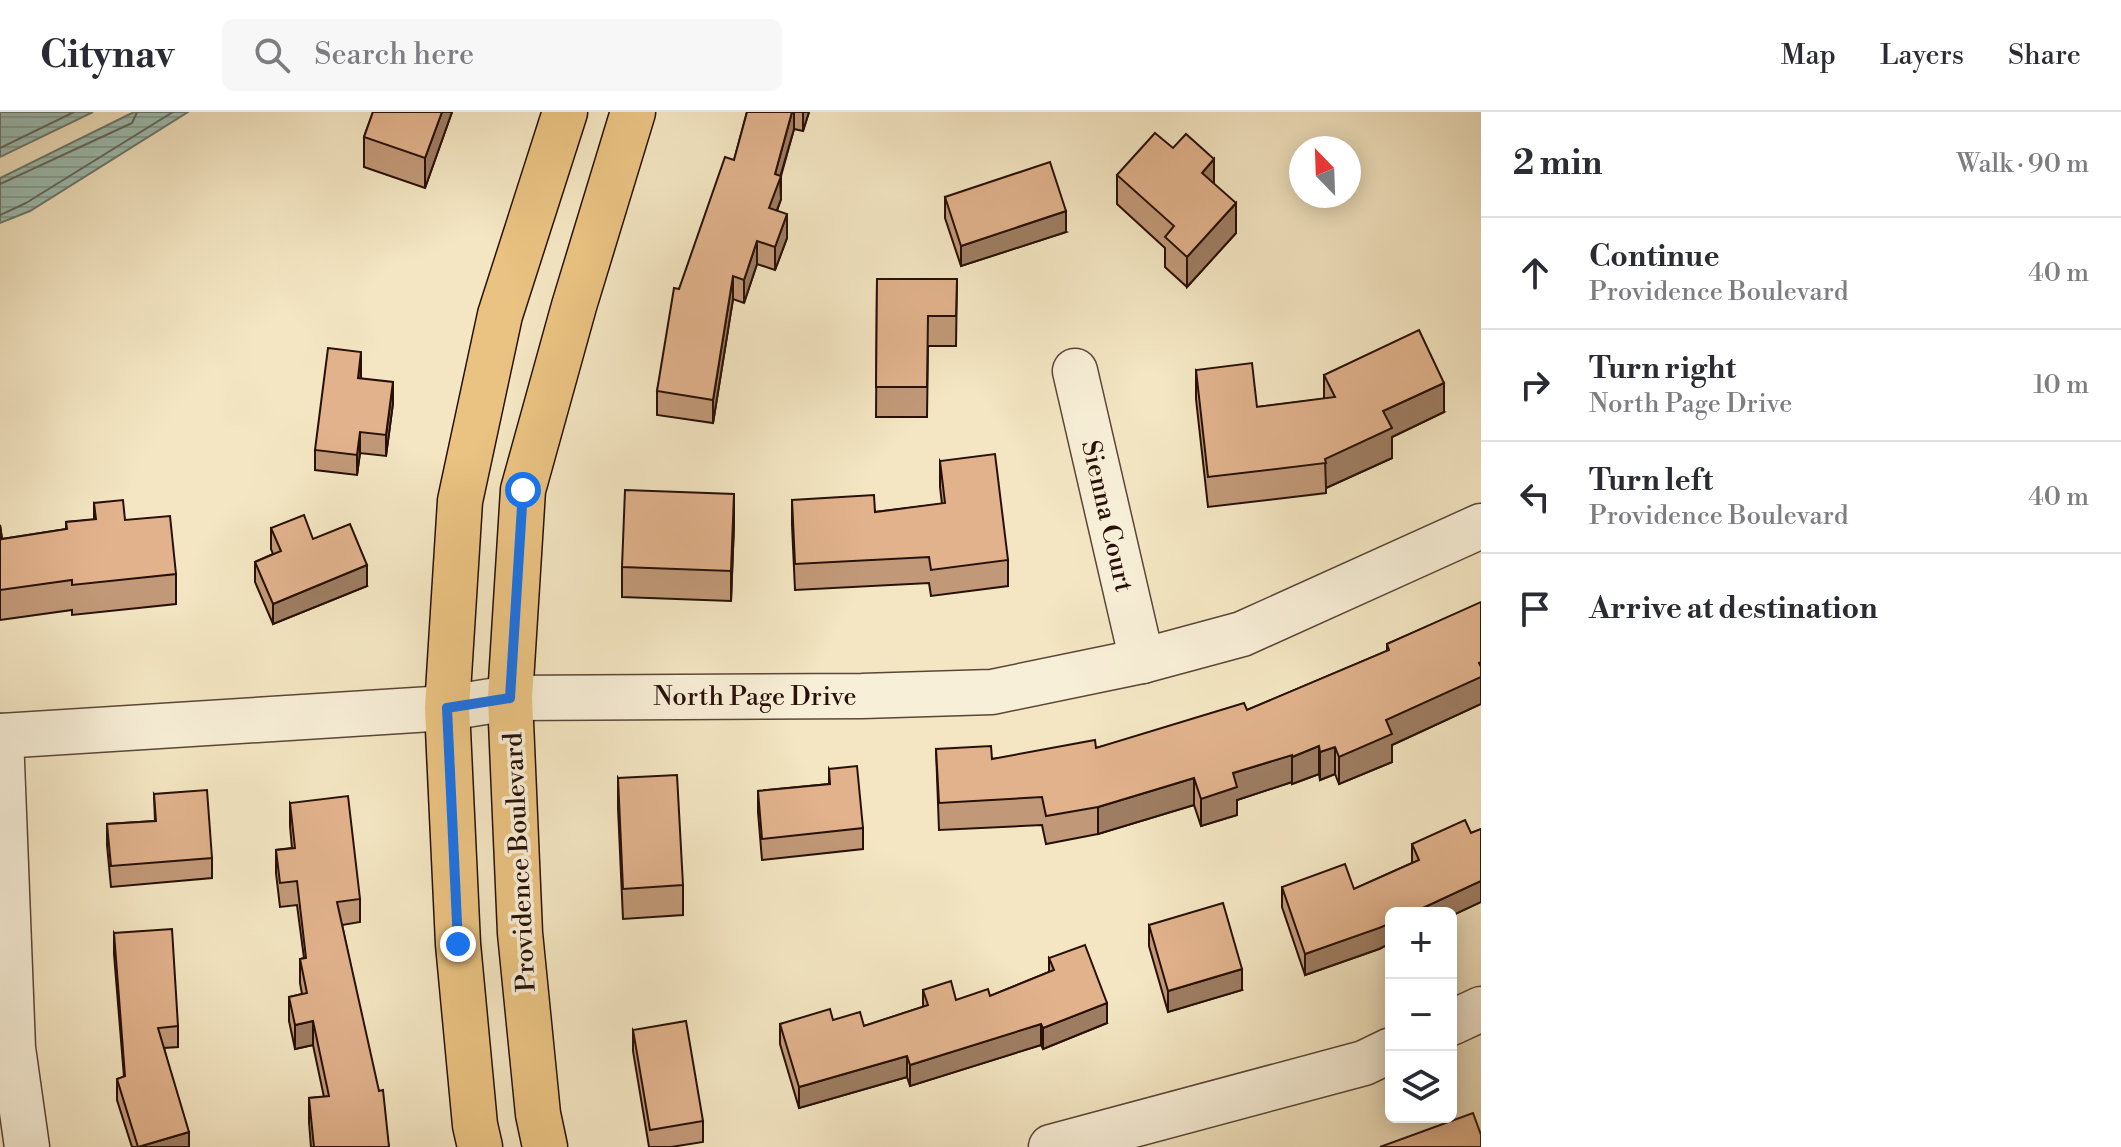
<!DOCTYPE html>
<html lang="en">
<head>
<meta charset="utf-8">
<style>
	body { margin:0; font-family:"Libre Bodoni",serif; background:#f7f7f7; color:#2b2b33 }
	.controls { position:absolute; right:24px; bottom:24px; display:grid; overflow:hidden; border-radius:12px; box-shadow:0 4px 20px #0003 }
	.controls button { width:72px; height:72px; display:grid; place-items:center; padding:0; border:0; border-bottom:2px solid #e1e1e2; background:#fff; color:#2b2b33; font:40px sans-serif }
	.compass { position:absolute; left:1289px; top:24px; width:72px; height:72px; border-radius:50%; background:#fff; box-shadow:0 4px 20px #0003; rotate:337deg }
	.stop { position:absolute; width:24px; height:24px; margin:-18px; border:6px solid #1a73e8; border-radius:50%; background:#fff }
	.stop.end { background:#1a73e8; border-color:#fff; box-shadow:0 2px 8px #0008 }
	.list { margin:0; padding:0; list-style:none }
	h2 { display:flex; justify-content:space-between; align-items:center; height:104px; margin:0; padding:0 32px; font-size:34px }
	h2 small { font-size:26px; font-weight:400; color:#7c7c81 }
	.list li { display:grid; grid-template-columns:52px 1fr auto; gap:24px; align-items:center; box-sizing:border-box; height:112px; padding:0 32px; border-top:2px solid #e1e1e2 }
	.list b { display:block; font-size:30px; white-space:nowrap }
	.list p { margin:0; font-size:26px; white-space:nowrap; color:#7c7c81 }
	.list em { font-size:26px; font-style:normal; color:#7c7c81 }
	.icon { flex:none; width:44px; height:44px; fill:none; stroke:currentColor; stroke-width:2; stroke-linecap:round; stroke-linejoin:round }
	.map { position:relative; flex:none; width:1481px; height:1035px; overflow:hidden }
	header { display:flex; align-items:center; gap:48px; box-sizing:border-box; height:112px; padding:0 40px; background:#fff; border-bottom:2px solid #e1e1e2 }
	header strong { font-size:38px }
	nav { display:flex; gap:44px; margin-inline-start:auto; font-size:28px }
	.search { width:560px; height:72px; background:#f7f7f7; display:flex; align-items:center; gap:20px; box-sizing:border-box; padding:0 28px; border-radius:12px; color:#7c7c81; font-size:30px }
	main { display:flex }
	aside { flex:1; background:#fff }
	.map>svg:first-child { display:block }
	.water { fill:url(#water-rules); stroke:#6d796f; stroke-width:2 }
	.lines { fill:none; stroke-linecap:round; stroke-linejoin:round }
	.shore { stroke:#62685e; stroke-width:2 }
	.minor-casing { stroke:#5a4636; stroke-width:47 }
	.major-casing { stroke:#271007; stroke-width:47 }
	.minor { stroke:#f8efd8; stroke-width:44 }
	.major { stroke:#eac382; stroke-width:44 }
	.wall { fill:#c29978; stroke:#271007; stroke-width:2 }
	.shaded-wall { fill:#9e7d62; stroke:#271007; stroke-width:2 }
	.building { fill:#e1b28c; stroke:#271007; stroke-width:2 }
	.route { stroke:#1a73e8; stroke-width:10 }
	.labels { text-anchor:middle; stroke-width:7; stroke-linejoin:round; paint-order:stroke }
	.street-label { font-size:26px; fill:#271007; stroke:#f8efd8 }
</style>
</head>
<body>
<header>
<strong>Citynav</strong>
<div class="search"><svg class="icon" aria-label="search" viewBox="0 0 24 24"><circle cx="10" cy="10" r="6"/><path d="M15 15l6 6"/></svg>Search here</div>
<nav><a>Map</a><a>Layers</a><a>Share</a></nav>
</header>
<main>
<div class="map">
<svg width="1481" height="1035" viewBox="0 0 1481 1035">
	<defs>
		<pattern id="water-rules" width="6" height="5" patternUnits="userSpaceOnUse" patternTransform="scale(2)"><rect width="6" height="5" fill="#9cbfb5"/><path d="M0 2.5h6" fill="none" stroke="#86a39a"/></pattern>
	</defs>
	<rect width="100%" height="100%" fill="#f4e6c3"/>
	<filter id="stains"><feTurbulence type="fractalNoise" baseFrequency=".0025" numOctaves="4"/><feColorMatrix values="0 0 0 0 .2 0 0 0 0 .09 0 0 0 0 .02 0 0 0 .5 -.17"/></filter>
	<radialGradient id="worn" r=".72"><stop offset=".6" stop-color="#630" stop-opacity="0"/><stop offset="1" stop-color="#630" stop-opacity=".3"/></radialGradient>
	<g class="water">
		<path d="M0 0H93L0 45Z"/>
		<path d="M134 0H188L30 99 0 111V66Z"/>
	</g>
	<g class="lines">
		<g class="shore">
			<path d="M0 36 74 0"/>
			<path d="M0 72 132 11 137 0"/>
			<path d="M0 103 26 91 173 0"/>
		</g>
		<g class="minor-casing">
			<g id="minor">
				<path d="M1075 259 1142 549"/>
				<path d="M0 624 447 596 510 586 862 584 992 580 1142 549 1242 522 1481 414"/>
				<path d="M1 624 13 936 27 1035"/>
				<path d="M1451 911 1481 897"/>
				<path d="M1051 1035 1364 951 1391 938"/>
			</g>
		</g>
		<g class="major-casing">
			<g id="major">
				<path d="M480 1035 475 1013 458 832 447 596 460 389 500 203 565 0"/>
				<path d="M545 1035 538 1002 520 821 510 586 523 378 574 194 633 0"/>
			</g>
		</g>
		<use href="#minor" class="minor"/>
		<use href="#major" class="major"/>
	</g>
	<g class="wall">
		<path d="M373 0H452L425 76 364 55V25Z"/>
		<path d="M747 0H809L803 19 794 17 781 64V87L777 99 787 126 775 158 757 152 744 191 733 187 713 311 657 303V279L679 177 734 48Z"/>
		<path d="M1173 36 1214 72 1236 121 1187 175 1165 155V136L1117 92V63Z"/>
		<path d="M945 85 1066 120 961 154 945 106Z"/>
		<path d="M877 167H957L956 234H928L927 305H876Z"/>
		<path d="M1196 258 1257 295 1324 287V263L1444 300 1392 325V346L1326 376V381L1208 395 1196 287Z"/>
		<path d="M361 261V266L393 291 386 344 360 341 357 363 315 358V338Z"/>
		<path d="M940 349 1008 448V474L931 484 929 471 795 478 792 413V388L875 400 942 392 940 375Z"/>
		<path d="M94 391 125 408 176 462V492L72 503V498L0 508V413L2 427 66 417V410L94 408Z"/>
		<path d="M734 412 731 489 622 485V455Z"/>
		<path d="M271 416 313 427 367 474 273 512 255 470V450L273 442 271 437Z"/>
		<path d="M1481 491V592L1392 633V650L1339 672 1335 662 1320 668 1319 662 1292 672V670L1237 688V703L1201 714 1194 693 1098 722 1046 732 1042 713 939 718 936 637 992 647 1096 636 1247 598 1387 539V532Z"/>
		<path d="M829 657 863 716V737L762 748 758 700V679L829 672Z"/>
		<path d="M618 666 683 773V803L623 807 618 696Z"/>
		<path d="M154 682 212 746V766L111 775 107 733V712L155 709Z"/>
		<path d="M290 691 360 787V810L342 813 389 1035H311L309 1010V986L324 985 313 933 295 937 289 909V885L302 882 300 871V847L304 846 297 793 280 795 276 761V738L292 736 290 714Z"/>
		<path d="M1481 717V790L1451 804 1391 801V831L1379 837 1305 863 1282 795V775L1354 777 1412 751V732L1471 721Z"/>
		<path d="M1149 813 1242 878 1168 900 1149 834Z"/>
		<path d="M114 821 178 914V935L164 936 189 1035H132L117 988V967L124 965 114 842Z"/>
		<path d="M1049 846 1107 911 1043 937 1041 933 910 974 907 965 799 996 780 932V912L833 908 864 914 923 895V878L956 888 990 884 1049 860Z"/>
		<path d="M633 918 703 1009V1030L671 1035H649L633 939Z"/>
	</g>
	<g class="shaded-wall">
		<path d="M442 0H452L425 76V46Z"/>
		<path d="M792 0H794V17L780 65 781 87 769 119V96L775 62Z"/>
		<path d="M803 0H809L803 19Z"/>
		<path d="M1214 47V76L1202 61Z"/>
		<path d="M1236 91V121L1187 175V145Z"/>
		<path d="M1066 99V120L961 154V134Z"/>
		<path d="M787 102V126L775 158V135Z"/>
		<path d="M757 129V152L744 191V168Z"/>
		<path d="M733 164V187L713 311V288Z"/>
		<path d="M361 240V261L358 287V266Z"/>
		<path d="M393 270V291L386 344V323Z"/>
		<path d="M1444 271V300L1392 325V346L1326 376 1325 347 1383 299Z"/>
		<path d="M360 320V341L357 363V343Z"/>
		<path d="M734 382V412L731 489V459Z"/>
		<path d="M367 453V474L273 512V492Z"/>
		<path d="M1481 550V592L1392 633V650L1339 672V645L1386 608Z"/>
		<path d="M1319 634V662L1292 672V645Z"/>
		<path d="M1335 635V662L1320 668V640Z"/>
		<path d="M1292 643V670L1237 688V703L1201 714V687L1233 661Z"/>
		<path d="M1194 666V693L1098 722V695Z"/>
		<path d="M1481 769V790L1451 804V801H1412Z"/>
		<path d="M1391 811V831L1379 837 1305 863V842Z"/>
		<path d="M1242 857V878L1168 900V879Z"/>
		<path d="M1107 891V911L1043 937V916Z"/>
		<path d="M313 909V933L295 937V913Z"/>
		<path d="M1041 912V933L910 974V953Z"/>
		<path d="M907 944V965L799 996V975Z"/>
		<path d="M189 1020V1035H138Z"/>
	</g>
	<g class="building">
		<path d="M373 0H442L425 46 364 25Z"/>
		<path d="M747 0H792L775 62 781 64 769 96 787 102 775 135 757 129 744 168 733 164 713 288 657 279 674 176 679 177 725 45 734 48Z"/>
		<path d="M1155 21 1173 36 1186 22 1214 47 1202 61 1236 91 1187 145 1165 125 1174 114 1117 63Z"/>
		<path d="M1050 50 1066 99 961 134 945 85Z"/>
		<path d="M877 167H957L956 204H928L927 275H876Z"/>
		<path d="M1419 218 1444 271 1383 299 1392 316 1325 347 1326 351 1208 365 1196 258 1252 251 1257 295 1335 285 1324 263Z"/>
		<path d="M328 236 361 240 358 266 393 270 386 323 360 320 357 343 315 338Z"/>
		<path d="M995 342 1008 448 931 458 929 445 795 452 792 388 874 383 875 400 945 391 940 349Z"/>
		<path d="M625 378 734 382 731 459 622 455Z"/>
		<path d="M123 388 125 408 170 404 176 462 72 473V468L0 478V413L2 427 67 417 66 410 96 407 94 391Z"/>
		<path d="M304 403 313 427 350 412 367 453 273 492 255 450 281 439 271 416Z"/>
		<path d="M1481 490V550L1479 551 1481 555V565L1386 608 1392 622 1339 645 1335 635 1320 640 1319 634 1292 645V643L1233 661 1237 675 1201 687 1194 666 1098 695 1046 704 1042 685 939 691 936 637 991 634 992 647 1095 628 1096 636 1244 591 1247 598 1389 538 1387 532Z"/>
		<path d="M857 654 863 716 762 727 758 679 830 672 829 657Z"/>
		<path d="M677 663 683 773 623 777 618 666Z"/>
		<path d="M207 678 212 746 111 754 107 712 156 709 154 682Z"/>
		<path d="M348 684 360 787 337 790 379 979 383 978 389 1035H314L309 986 329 984 313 909 295 913 289 885 307 881 300 847 306 846 297 769 280 771 276 738 295 736 290 691Z"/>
		<path d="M1465 708 1471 721 1481 717V769L1412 801H1391V811L1379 816 1305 842 1282 775 1345 752 1354 777 1419 748 1412 732Z"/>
		<path d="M1223 791 1242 857 1168 879 1149 813Z"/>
		<path d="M172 817 178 914 158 916 189 1020 138 1035 117 967 125 964 114 821Z"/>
		<path d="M1085 833 1107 891 1043 916 1041 912 910 953 907 944 799 975 780 912 830 897 833 908 860 900 864 914 928 893 923 878 951 869 956 888 988 877 990 884 1054 858 1049 846Z"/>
		<path d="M686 909 703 1009 650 1018 633 918Z"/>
		<path d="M1473 1001 1481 1023V1035H1380Z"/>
	</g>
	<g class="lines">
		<path class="route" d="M458 832 447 596 510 586 523 378"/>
	</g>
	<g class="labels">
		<g class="street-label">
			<text transform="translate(1108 404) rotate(77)" y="9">Sienna Court</text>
			<text x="755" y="593">North Page Drive</text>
			<text transform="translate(519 750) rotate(-93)" y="9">Providence Boulevard</text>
		</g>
	</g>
	<rect width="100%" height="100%" filter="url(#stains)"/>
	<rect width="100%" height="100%" fill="url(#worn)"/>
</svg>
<div class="controls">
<button>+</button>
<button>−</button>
<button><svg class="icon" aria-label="layers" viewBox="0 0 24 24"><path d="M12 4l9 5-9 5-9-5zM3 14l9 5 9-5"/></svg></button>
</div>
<svg class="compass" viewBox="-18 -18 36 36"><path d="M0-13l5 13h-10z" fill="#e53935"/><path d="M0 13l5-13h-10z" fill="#7c7c81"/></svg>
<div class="stop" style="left:523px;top:378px"></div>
<div class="stop end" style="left:458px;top:832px"></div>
</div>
<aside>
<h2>2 min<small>Walk · 90 m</small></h2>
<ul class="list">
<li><svg class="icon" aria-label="ahead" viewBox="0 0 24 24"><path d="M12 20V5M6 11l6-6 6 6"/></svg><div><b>Continue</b><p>Providence Boulevard</p></div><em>40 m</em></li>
<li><svg class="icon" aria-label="right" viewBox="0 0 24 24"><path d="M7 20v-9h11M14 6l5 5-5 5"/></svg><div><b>Turn right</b><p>North Page Drive</p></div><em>10 m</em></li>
<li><svg class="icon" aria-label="left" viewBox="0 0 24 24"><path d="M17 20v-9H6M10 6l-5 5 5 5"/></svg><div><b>Turn left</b><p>Providence Boulevard</p></div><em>40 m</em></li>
<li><svg class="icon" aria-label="arrive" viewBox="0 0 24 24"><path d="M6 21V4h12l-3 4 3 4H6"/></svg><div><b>Arrive at destination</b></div></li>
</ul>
</aside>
</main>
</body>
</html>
